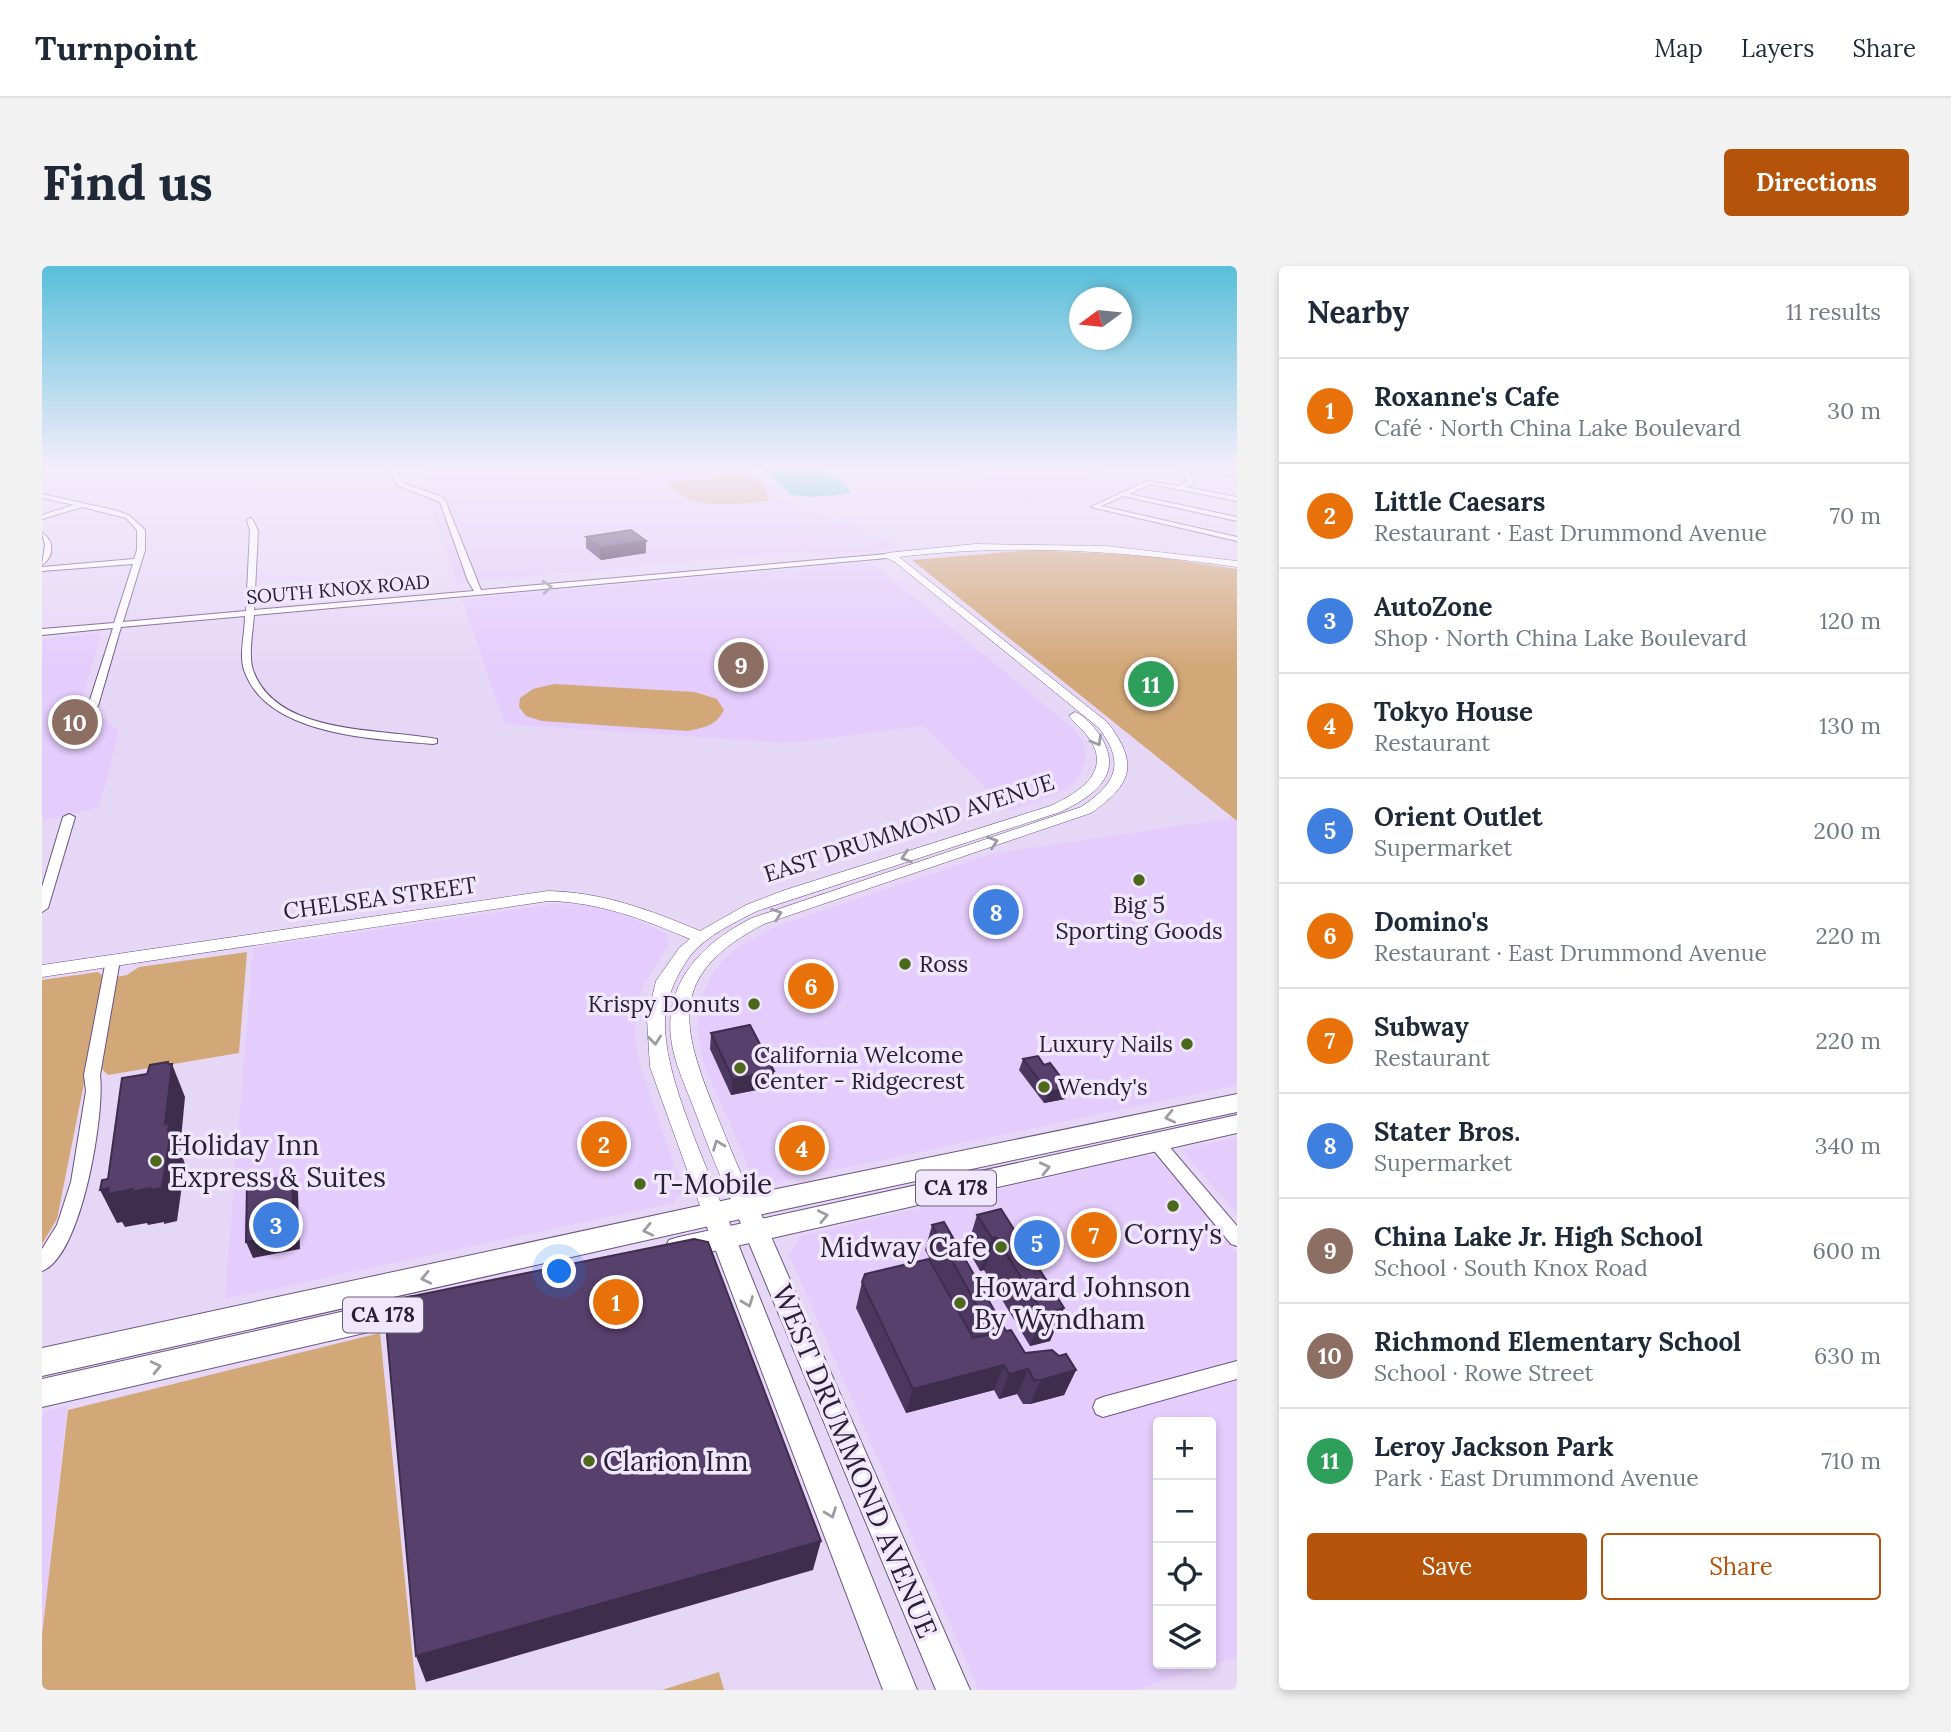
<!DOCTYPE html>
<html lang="en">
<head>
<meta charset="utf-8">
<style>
	body { margin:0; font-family:Lora,serif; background:#f2f2f3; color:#1f2937 }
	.controls { position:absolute; right:21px; bottom:21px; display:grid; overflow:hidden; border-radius:7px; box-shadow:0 4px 10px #0003 }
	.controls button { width:63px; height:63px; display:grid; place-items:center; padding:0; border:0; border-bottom:2px solid #e0e1e3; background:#fff; color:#1f2937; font:35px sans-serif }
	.compass { position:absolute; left:1027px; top:21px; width:63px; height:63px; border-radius:50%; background:#fff; box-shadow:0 4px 10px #0003; rotate:255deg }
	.you { position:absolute; left:518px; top:1006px; width:24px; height:24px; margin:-18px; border:5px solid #fff; border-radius:50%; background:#1a73e8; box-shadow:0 0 0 10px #1a73e833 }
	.badge { display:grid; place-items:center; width:46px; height:46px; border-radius:50%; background:#b45309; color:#fff; font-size:23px; font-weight:700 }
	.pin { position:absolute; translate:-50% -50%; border:4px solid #fff; box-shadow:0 2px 7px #0006 }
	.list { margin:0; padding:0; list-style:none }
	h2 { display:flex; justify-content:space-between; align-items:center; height:91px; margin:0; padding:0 28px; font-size:30px }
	h2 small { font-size:23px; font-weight:400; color:#747a83 }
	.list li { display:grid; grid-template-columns:46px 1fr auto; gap:21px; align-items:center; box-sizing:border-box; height:105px; padding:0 28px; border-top:2px solid #e0e1e3 }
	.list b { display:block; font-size:26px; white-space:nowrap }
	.list p { margin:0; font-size:23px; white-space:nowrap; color:#747a83 }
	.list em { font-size:23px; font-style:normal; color:#747a83 }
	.actions { display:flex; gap:14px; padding:21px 28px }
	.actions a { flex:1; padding:16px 0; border:2px solid #b45309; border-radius:7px; text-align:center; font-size:24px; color:#b45309 }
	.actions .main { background:#b45309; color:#fff }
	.icon { flex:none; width:38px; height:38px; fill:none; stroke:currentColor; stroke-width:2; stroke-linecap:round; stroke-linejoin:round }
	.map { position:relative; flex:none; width:1195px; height:1424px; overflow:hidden; border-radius:7px }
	header { display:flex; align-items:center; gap:42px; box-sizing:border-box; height:98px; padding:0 35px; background:#fff; border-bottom:2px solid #e0e1e3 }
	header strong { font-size:33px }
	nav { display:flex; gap:38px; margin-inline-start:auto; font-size:24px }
	.intro { display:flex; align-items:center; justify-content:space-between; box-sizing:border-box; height:168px; padding:0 42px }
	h1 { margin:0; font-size:49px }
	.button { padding:18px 32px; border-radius:7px; background:#b45309; color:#fff; font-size:24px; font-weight:700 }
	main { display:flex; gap:42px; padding:0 42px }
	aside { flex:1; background:#fff; border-radius:7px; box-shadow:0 4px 10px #0003 }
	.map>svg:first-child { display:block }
	.built { fill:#e4ccfc; fill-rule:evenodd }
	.green { fill:#d3a879 }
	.water { fill:#23cfc4 }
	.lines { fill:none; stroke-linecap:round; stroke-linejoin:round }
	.minor-casing { stroke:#6c5482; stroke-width:2 }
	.tertiary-casing { stroke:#6c5482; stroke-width:1 }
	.secondary-casing { stroke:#6c5482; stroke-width:2 }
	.primary-casing { stroke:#6c5482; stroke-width:2 }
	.minor { fill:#fff; fill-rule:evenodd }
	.tertiary { fill:#fff; fill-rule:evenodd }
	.secondary { fill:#fff; fill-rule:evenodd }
	.primary { fill:#fff; fill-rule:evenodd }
	.wall { fill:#4c375e }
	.shaded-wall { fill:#3e2d4c }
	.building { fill:#58406d; stroke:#3e2d4c; stroke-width:2 }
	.oneway { stroke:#9f9ba4 }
	.poi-dot { fill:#4b681b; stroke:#f1e7fd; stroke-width:2.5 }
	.labels { text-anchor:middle; stroke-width:7; stroke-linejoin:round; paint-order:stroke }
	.far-street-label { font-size:19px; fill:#2a2034; stroke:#f1e7fd }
	.shield { fill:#f1e7fd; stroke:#665c70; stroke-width:2 }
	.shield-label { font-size:21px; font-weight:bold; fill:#2a2034 }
	.street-label { font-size:23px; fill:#2a2034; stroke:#f1e7fd }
	.poi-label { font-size:23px; fill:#2a2034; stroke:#f1e7fd; text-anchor:start }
	.near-poi-label { font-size:28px; fill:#2a2034; stroke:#f1e7fd; text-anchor:start }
	.near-street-label { font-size:28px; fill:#2a2034; stroke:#f1e7fd }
</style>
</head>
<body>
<header>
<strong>Turnpoint</strong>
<nav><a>Map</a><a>Layers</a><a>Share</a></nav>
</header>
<div class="intro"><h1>Find us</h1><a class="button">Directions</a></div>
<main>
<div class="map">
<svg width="1195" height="1424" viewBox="0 0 1195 1424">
	<rect width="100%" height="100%" fill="#e7d7f7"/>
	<g class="built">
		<path d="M377 202H707L757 245 805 254 827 270 841 272 857 282 792 290 763 285 415 317 385 230 396 226 385 222Z"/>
		<path d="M919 202H1069L983 238Z"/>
		<path d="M820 297 834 300 1032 463 1041 475 1044 490 1039 507 1031 517 1021 525 967 545 881 460 747 477 463 458 420 333Z"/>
		<path d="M59 367 36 446H55L77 466 57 541 0 555V373Z"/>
		<path d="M1190 552 1195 555V819L730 917 709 907 661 796 655 762 661 728 670 709 682 693 699 679 738 659 949 588Z"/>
		<path d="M511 638 542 639 577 646 625 668 627 678 600 722 595 741 593 772 597 796 641 925 631 937 183 1033 211 682Z"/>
		<path d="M1195 871V948L1140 884Z"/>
		<path d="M1104 889 1117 893 1195 987V1391L1092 1424H937L747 989 759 970ZM1116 1156H1169V1398H1116Z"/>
		<path d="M25 1140 0 1369V1146Z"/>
	</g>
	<g class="green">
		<path d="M592 202H690L692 204 599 210Z"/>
		<path d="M701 207C719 210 721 219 728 235 696 237 645 247 626 216Z"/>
		<path d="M991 284 1107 290 1195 303V555L870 294Z"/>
		<path d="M512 418 653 426 675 433 682 444C674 460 663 461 646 465L500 455 484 450 477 441 478 432 491 423Z"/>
		<path d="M205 686 197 787 66 809 56 799 75 711 85 709 97 701Z"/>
		<path d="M56 706 63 712 15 953 0 978V714Z"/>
		<path d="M338 1067 374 1424H0V1369L26 1144Z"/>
		<path d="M677 1406 682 1424H620Z"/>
	</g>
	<path class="water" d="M720 202C748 202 794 197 809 227L773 231 749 229Z"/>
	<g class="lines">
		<g class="minor-casing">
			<g id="minor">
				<path d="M347 202H353L360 217 398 230 403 234 439 324 845 288 849 290 845 292 212 349C211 365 206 389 211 404 234 470 339 462 395 473V477L391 478C333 473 224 470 202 404 197 389 203 366 203 350L79 361 56 440 51 443 46 440 71 362 0 369V363L72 357 91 298 0 305V301L92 293 95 284V264L84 252 40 241 0 253V249L32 239 0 232V228L76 245 88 250 103 264V284L81 356 204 345 208 265 205 254 208 252 211 254 216 265 212 344 432 325 426 315 398 236 355 219Z"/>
				<path d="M1146 202H1167L1195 207V211L1153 203 1148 206 1152 217 1144 221 1195 231V235L1108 218 1087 228 1195 251V255L1081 230 1059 240 1195 271V275L1049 241 1105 215 1137 220 1146 216 1142 205Z"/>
				<path d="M0 267C13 275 12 291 0 299L3 279Z"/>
				<path d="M27 548 33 551 6 642 0 646V621L21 551Z"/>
				<path d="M71 690 78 694 58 809C63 847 40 991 0 1005V983L15 959 29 916 44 825 42 809 64 694Z"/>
				<path d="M1114 870 1120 872 1195 960V980L1189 978 1108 880 1106 876 1108 872Z"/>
				<path d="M1195 1095V1113L1061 1151 1054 1148 1051 1141 1054 1134 1061 1131Z"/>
			</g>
		</g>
		<g class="tertiary-casing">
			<g id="tertiary">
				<path d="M933 278 1064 280 1195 295V301C1082 285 971 277 857 291L1065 456C1097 497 1091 518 1049 547L722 658C624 709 639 760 674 847 687 879 699 910 715 941L712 947 704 950 696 947C679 915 667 882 654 848 645 823 632 798 629 772 622 715 663 675 710 652L1039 541C1074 517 1084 498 1057 462L853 296 840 290 845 287Z"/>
				<path d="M1033 446C1043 450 1051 460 1057 468 1084 508 1052 530 1018 546L715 645C692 657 665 669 648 690 635 708 624 731 623 754 621 809 663 895 683 948L680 954 672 957 664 954 661 948 608 801 605 753 614 715 638 681 648 673C601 653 557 636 506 635L0 711V699L506 625C560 626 608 644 658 665L704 639 743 624 1008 540C1034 528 1069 508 1049 475 1043 465 1034 459 1027 450Z"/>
			</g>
		</g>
		<g class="secondary-casing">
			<g id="secondary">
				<path d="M704 931 713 934 716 941 928 1424H894L692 941 695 934Z"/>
				<path d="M672 938 681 941 684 948 875 1424H841L660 948 663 941Z"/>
			</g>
		</g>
		<g class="primary-casing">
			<g id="primary">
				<path d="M1195 828V846L730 946 0 1110V1082L730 924Z"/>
				<path d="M1195 849V867L637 993 627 990 623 982 627 974 637 971Z"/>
				<path d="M370 1030 380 1034 384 1043 380 1052 370 1056 0 1141V1113Z"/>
			</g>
		</g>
		<use href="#minor" class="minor"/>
		<use href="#tertiary" class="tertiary"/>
		<use href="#secondary" class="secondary"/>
		<use href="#primary" class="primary"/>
	</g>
	<g class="wall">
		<path d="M544 271 604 287 559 294 544 282Z"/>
		<path d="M669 767 732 805 730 821 689 829 668 783Z"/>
		<path d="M981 793 1023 833 1002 837 977 804Z"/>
		<path d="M935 949 1022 1042 1008 1075 988 1080 942 1004 938 1005 925 982Z"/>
		<path d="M890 959 964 1065 983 1087 1034 1104 1022 1129 988 1138H981L975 1128 957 1133 952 1124 864 1147 814 1042 820 1016 924 1060 883 984Z"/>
	</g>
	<g class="shaded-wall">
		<path d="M604 275V287L559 294 558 282Z"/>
		<path d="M126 796 129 803 130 798 143 831 138 884 143 898 135 955 122 958V956L106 959 105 957 83 961 80 956 75 957 58 924 123 858Z"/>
		<path d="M732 805 730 821 689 829 691 813Z"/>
		<path d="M1027 822 1023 833 1002 837 1006 826Z"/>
		<path d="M250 909 256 926 258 983 211 992 204 976Z"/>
		<path d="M954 971 942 1004 938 1005 950 972Z"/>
		<path d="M1022 1042 1008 1075 988 1080 1002 1048Z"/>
		<path d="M962 1099 952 1124 864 1147 871 1123Z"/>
		<path d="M986 1103 975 1128 957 1133 967 1108Z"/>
		<path d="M1034 1104 1022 1129 988 1138 999 1114Z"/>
		<path d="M779 1275 771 1304 384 1416 374 1390Z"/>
	</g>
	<g class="building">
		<path d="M589 264 604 275 558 282 544 271Z"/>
		<path d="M708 759 732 805 691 813 669 767Z"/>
		<path d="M996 790 1002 799 1008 797 1027 822 1006 826 981 793Z"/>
		<path d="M126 796V798H130L123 858 127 857 126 865 129 864 120 922 107 924 108 922 90 926 91 923 66 928 67 922 58 924 60 914 66 913 80 812 105 808 108 799Z"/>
		<path d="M250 909 252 966 204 976 205 918Z"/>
		<path d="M959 943 1022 1042 1002 1048 954 971 950 972 935 949Z"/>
		<path d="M902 956 964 1065 969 1064 983 1087 1010 1084 1017 1090 1024 1088 1034 1104 999 1114H992L986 1103 967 1108 962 1099 871 1123 820 1016 823 1008 887 993 931 1072 951 1068 890 959Z"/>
		<path d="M652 973 666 976 779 1275 374 1390 342 1036Z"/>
	</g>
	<defs><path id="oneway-chevron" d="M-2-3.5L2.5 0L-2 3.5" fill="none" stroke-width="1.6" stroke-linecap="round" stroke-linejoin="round" transform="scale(1.75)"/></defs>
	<g class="oneway">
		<use href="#oneway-chevron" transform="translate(505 321) rotate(-5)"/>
		<use href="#oneway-chevron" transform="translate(1055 475) rotate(60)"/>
		<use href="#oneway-chevron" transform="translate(951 576) rotate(-18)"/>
		<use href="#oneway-chevron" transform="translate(864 591) rotate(162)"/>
		<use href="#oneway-chevron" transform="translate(735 648) rotate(-20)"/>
		<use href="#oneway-chevron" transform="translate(613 774) rotate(84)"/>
		<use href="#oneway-chevron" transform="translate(1128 851) rotate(168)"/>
		<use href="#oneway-chevron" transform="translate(676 879) rotate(-111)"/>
		<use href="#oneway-chevron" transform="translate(1003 902) rotate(-13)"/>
		<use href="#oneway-chevron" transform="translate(781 950) rotate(-12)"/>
		<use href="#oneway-chevron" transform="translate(606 964) rotate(168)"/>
		<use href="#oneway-chevron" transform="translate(384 1012) rotate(168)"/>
		<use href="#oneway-chevron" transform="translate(706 1036) rotate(69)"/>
		<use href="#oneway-chevron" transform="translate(114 1101) rotate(-13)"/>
		<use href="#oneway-chevron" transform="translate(789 1247) rotate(69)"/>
	</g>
	<linearGradient id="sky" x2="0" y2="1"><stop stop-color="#59bfda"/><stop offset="0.5" stop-color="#f4edfb"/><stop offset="1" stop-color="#f4edfb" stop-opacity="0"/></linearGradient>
	<rect width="1195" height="402" fill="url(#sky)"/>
	<g class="poi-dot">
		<circle cx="1097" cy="614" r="7"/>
		<circle cx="863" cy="698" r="7"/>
		<circle cx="712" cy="738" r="7"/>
		<circle cx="1145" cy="778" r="7"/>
		<circle cx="698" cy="802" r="7"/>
		<circle cx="1002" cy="821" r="7"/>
		<circle cx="114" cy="895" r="7"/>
		<circle cx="598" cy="918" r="7"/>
		<circle cx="1131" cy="940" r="7"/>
		<circle cx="959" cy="981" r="7"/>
		<circle cx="918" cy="1037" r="7"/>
		<circle cx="547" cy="1195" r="7"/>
	</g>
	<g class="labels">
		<g class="far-street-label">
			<text transform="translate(296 323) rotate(-5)" y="7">SOUTH KNOX ROAD</text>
		</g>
		<g class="shield">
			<rect x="874" y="904.5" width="80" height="35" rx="5"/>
			<rect x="301" y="1031.5" width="80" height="35" rx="5"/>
		</g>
		<g class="shield-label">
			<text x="914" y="929">CA 178</text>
			<text x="341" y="1056">CA 178</text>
		</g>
		<g class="street-label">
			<text transform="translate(867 562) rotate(-18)" y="8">EAST DRUMMOND AVENUE</text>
			<text transform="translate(338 632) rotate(-8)" y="8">CHELSEA STREET</text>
		</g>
		<g class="poi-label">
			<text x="1097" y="647" text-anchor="middle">Big 5<tspan x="1097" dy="26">Sporting Goods</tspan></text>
			<text x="877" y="706">Ross</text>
			<text x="698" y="746" text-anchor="end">Krispy Donuts</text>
			<text x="1131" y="786" text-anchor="end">Luxury Nails</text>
			<text x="712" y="797">California Welcome<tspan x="712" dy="26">Center - Ridgecrest</tspan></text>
			<text x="1016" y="829">Wendy's</text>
		</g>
		<g class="near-poi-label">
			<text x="128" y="889">Holiday Inn<tspan x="128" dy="32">Express &amp; Suites</tspan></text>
			<text x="612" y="928">T-Mobile</text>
			<text x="1131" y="978" text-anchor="middle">Corny's</text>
			<text x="945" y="991" text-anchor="end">Midway Cafe</text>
			<text x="932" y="1031">Howard Johnson<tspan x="932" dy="32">By Wyndham</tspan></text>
			<text x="561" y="1205">Clarion Inn</text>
		</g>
		<g class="near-street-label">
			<text transform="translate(813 1195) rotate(67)" y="10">WEST DRUMMOND AVENUE</text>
		</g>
	</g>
</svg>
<div class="controls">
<button>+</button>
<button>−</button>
<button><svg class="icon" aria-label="locate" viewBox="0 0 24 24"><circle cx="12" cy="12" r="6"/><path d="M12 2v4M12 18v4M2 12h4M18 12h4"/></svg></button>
<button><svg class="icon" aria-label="layers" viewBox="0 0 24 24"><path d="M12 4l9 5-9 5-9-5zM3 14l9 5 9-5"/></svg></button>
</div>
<svg class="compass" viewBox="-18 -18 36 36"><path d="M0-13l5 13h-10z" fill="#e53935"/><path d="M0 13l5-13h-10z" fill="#747a83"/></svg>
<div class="you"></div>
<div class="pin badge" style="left:574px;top:1036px;background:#e8710a">1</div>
<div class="pin badge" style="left:562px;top:878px;background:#e8710a">2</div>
<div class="pin badge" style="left:234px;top:959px;background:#3f7fe0">3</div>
<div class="pin badge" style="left:760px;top:882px;background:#e8710a">4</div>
<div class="pin badge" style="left:995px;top:977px;background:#3f7fe0">5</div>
<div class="pin badge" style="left:769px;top:720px;background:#e8710a">6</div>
<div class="pin badge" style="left:1052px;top:969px;background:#e8710a">7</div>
<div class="pin badge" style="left:954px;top:646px;background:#3f7fe0">8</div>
<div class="pin badge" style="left:699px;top:399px;background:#8d6e63">9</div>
<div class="pin badge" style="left:33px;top:456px;background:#8d6e63">10</div>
<div class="pin badge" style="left:1109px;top:418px;background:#2e9e5b">11</div>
</div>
<aside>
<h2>Nearby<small>11 results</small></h2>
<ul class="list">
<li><span class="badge" style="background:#e8710a">1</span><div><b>Roxanne's Cafe</b><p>Café · North China Lake Boulevard</p></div><em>30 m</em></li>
<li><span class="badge" style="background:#e8710a">2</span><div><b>Little Caesars</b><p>Restaurant · East Drummond Avenue</p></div><em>70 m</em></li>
<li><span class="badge" style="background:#3f7fe0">3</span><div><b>AutoZone</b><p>Shop · North China Lake Boulevard</p></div><em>120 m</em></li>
<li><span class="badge" style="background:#e8710a">4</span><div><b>Tokyo House</b><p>Restaurant</p></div><em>130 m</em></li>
<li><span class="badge" style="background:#3f7fe0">5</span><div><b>Orient Outlet</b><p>Supermarket</p></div><em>200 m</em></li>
<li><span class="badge" style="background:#e8710a">6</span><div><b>Domino's</b><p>Restaurant · East Drummond Avenue</p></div><em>220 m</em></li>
<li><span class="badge" style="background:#e8710a">7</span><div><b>Subway</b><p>Restaurant</p></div><em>220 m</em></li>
<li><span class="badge" style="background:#3f7fe0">8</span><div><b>Stater Bros.</b><p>Supermarket</p></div><em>340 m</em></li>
<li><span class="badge" style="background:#8d6e63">9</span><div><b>China Lake Jr. High School</b><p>School · South Knox Road</p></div><em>600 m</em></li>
<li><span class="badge" style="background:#8d6e63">10</span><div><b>Richmond Elementary School</b><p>School · Rowe Street</p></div><em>630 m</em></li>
<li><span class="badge" style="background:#2e9e5b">11</span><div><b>Leroy Jackson Park</b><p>Park · East Drummond Avenue</p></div><em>710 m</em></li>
</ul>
<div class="actions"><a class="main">Save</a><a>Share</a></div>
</aside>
</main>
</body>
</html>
